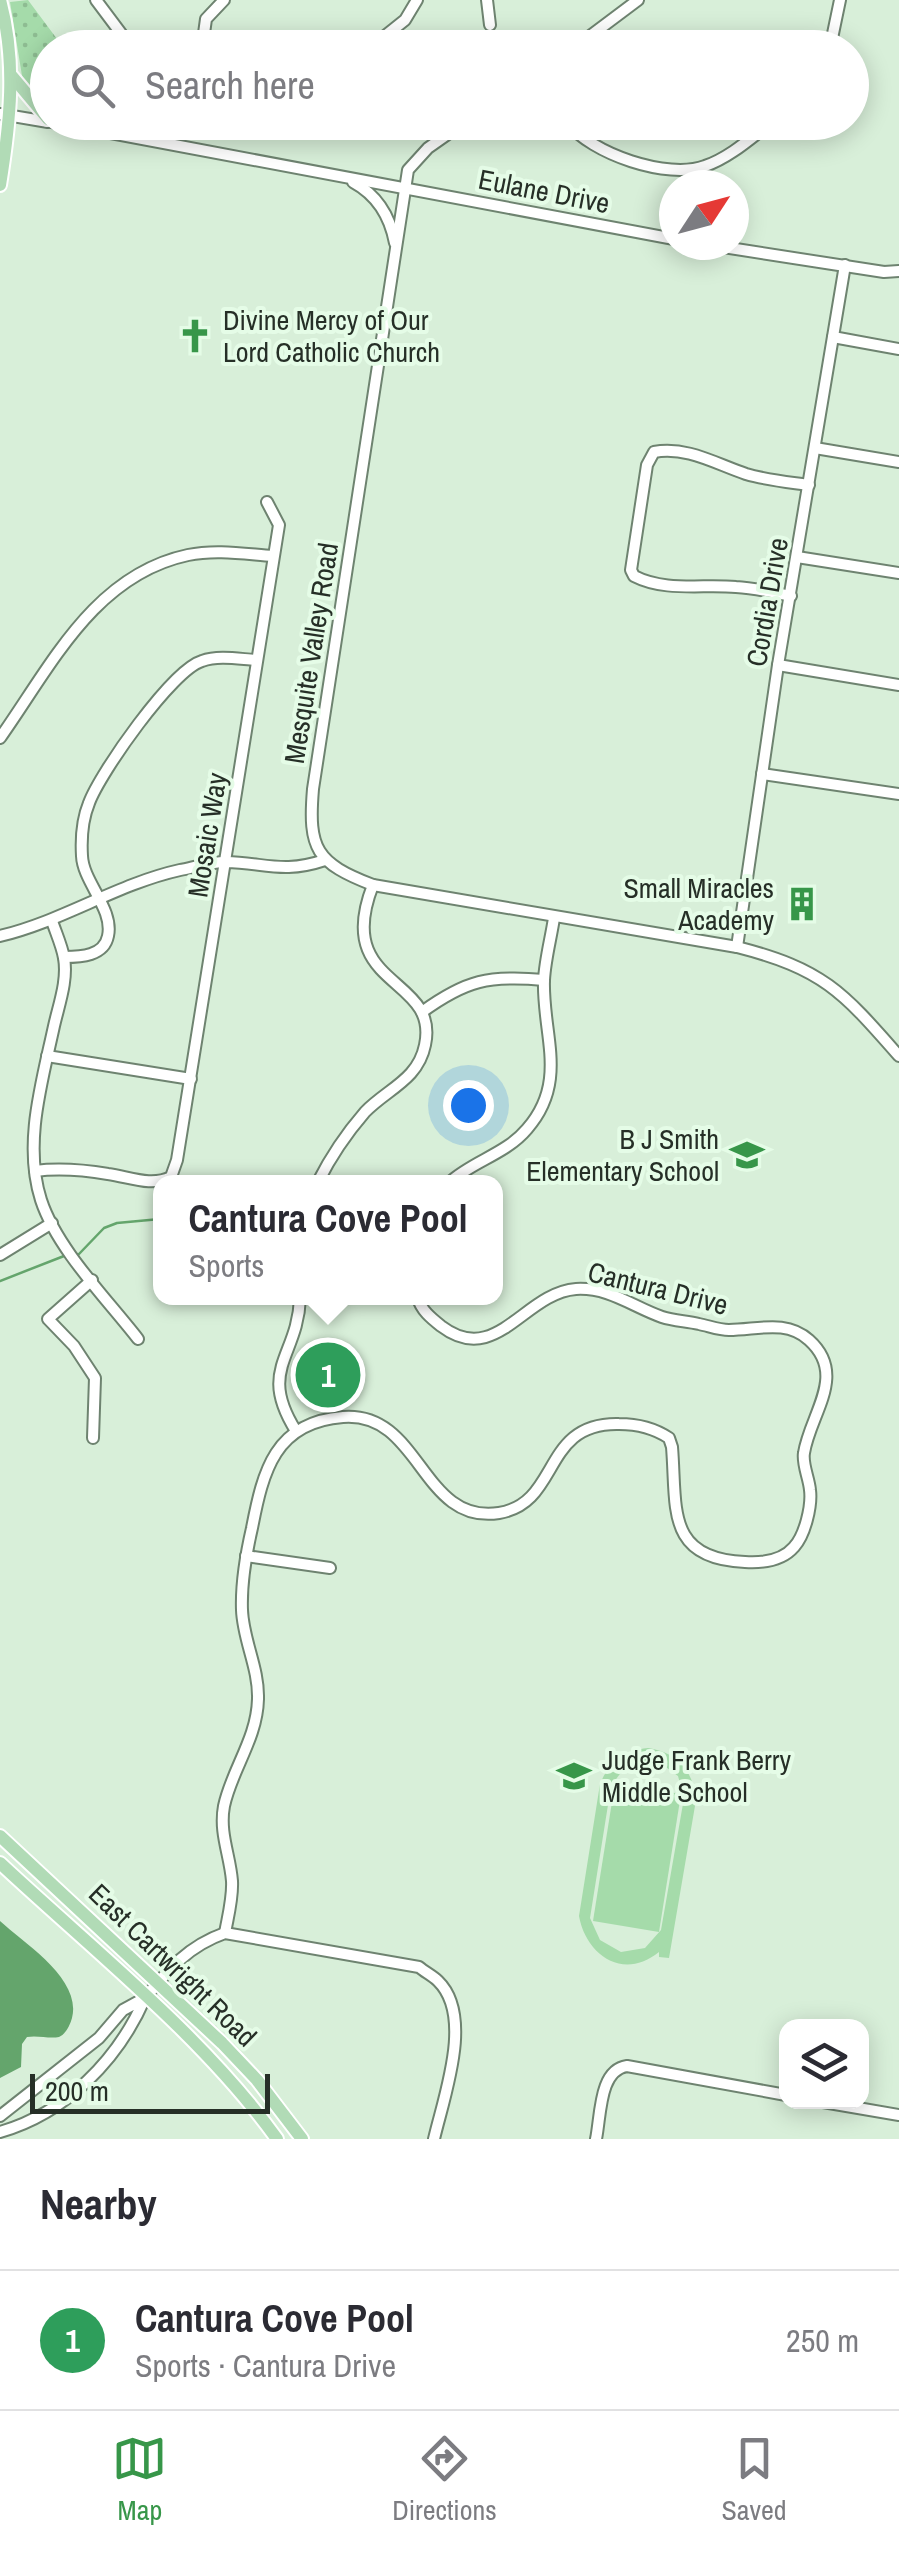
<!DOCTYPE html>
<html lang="en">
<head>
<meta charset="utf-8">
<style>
	body { margin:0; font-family:"Archivo Narrow",sans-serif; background:#f7f7f7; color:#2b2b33 }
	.controls { position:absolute; right:30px; bottom:30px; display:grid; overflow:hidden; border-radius:20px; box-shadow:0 5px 25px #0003 }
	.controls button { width:90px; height:90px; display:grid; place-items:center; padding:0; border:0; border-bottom:2px solid #e1e1e2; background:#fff; color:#2b2b33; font:50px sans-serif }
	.compass { position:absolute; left:659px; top:170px; width:90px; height:90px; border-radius:50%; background:#fff; box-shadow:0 5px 25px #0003; rotate:54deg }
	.scale { position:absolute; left:30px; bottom:25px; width:240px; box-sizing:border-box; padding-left:10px; border:5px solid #262f27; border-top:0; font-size:28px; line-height:35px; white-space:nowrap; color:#262f27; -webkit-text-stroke:8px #e5fce7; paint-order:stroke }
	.you { position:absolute; left:468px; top:1105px; width:35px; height:35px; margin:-25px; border:8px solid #fff; border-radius:50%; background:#1a73e8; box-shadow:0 0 0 15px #1a73e833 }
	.badge { display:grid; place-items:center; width:65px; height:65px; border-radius:50%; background:#379649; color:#fff; font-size:32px; font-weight:700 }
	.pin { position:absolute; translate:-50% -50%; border:5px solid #fff; box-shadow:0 2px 10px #0006 }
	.popup { position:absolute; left:153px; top:1175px; width:350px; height:130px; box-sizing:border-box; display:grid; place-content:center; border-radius:20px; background:#fff; filter:drop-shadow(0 2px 8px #0005); font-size:32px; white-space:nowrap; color:#7c7c81 }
	.popup b { font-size:38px; color:#2b2b33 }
	.popup::after { content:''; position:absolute; left:50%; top:100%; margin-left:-20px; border:20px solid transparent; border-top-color:#fff }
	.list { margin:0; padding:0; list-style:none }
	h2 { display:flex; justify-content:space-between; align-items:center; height:130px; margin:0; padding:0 40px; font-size:42px }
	h2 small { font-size:32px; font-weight:400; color:#7c7c81 }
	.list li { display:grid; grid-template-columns:65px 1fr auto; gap:30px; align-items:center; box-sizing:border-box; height:140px; padding:0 40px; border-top:2px solid #e1e1e2 }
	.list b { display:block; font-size:38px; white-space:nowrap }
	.list p { margin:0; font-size:32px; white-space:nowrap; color:#7c7c81 }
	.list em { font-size:32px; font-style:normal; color:#7c7c81 }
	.icon { flex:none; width:55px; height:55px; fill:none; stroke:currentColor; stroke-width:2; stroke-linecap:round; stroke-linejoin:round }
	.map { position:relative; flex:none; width:899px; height:2139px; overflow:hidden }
	.search { position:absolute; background:#fff; box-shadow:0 5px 25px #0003; left:30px; right:30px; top:30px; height:110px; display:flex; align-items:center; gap:25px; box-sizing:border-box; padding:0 35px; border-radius:55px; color:#7c7c81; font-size:38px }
	.sheet { height:270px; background:#fff }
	nav { display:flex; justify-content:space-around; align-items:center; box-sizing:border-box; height:140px; border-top:2px solid #e1e1e2; background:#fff; font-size:28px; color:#7c7c81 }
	nav a { display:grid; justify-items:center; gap:5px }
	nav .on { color:#379649 }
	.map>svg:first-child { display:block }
	.grass { fill:url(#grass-dots) }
	.garden { fill:#a5dbaa; fill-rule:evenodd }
	.water { fill:#64a56c }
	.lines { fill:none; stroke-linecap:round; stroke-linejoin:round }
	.stream { stroke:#64a56c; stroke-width:2.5 }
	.minor-casing { stroke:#6e8370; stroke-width:14 }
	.major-casing { stroke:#fff; stroke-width:16 }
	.minor { stroke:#fff; stroke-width:10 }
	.major { stroke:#b1dbb6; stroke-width:12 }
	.labels { text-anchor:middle; stroke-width:8; stroke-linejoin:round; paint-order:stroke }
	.street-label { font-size:28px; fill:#262f27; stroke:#e5fce7 }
	.poi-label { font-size:28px; fill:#262f27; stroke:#e5fce7; text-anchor:start }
</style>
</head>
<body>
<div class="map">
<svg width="899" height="2139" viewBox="0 0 899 2139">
	<defs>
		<pattern id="grass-dots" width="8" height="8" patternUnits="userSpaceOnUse" patternTransform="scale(2.5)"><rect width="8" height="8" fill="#a5dbaa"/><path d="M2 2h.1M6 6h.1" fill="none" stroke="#8ebc92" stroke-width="1.8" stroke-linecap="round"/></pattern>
	</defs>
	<rect width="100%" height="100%" fill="#d8efd9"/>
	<path class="grass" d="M28 0 63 47 48 48 47 108 23 82 10 2Z"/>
	<g class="garden">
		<path d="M648 1748C678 1753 693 1770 696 1800L669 1958 659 1957V1952C623 1981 586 1955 579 1916L600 1784C610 1761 623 1751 648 1748ZM647 1760 659 1762 678 1776 684 1798 661 1930 645 1948 621 1952 600 1940 590 1918 611 1786 625 1767Z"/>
		<path d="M615 1783 681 1794 659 1932 593 1921Z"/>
	</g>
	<path class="water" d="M0 1921C25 1944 82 1979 72 2018 70 2025 66 2034 59 2037 49 2039 38 2035 27 2037L22 2044 21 2067 0 2078Z"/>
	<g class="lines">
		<g class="stream">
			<path d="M75 1255 79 1254 104 1228 117 1223 160 1219"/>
			<path d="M0 1281 64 1256"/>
		</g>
		<g class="minor-casing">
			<g id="minor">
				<path d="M96 0 132 48"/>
				<path d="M487 0 490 25"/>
				<path d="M202 48 206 19 224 0"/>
				<path d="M370 48 405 20 417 0"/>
				<path d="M574 48 638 0"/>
				<path d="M830 48 840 0"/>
				<path d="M0 114 48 122"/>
				<path d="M52 122 674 239"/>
				<path d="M465 122 428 148 408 170 313 789C308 849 316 863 373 885L737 947C823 969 842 991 899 1056"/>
				<path d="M567 122C591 154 668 180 705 166 729 158 751 138 772 122"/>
				<path d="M353 182C377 195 390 216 395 243"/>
				<path d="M710 245 884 272 899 271"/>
				<path d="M833 337 899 349"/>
				<path d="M815 448 899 462"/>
				<path d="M797 557 899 573"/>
				<path d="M791 596C773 592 754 588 736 587 702 584 665 592 634 576L631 570 647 465 654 452C687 446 716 464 746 474 766 480 788 482 809 485"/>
				<path d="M778 665 899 685"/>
				<path d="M0 738C51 666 94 575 188 555 216 549 245 554 273 556"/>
				<path d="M762 774 899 794"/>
				<path d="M52 921C56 933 62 946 64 958 68 980 59 1004 54 1026 42 1082 23 1144 41 1200 57 1249 107 1299 138 1339"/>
				<path d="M0 936C63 921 117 884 180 870 195 867 211 862 226 862 266 863 283 874 325 860"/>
				<path d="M737 947 778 665 845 265"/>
				<path d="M64 957C81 957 104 956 108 936 114 909 83 882 82 856 81 839 82 820 89 803 100 773 172 670 202 661 218 655 239 659 255 660"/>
				<path d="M422 1012C466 980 489 975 544 980"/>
				<path d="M47 1056 191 1079"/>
				<path d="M35 1171C59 1168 84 1170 108 1174 130 1177 151 1187 171 1177L177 1160 279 525 267 502"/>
				<path d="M318 1182C331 1156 346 1134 365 1112 387 1089 418 1080 425 1045 440 975 332 989 373 885"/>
				<path d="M450 1182C473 1161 506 1154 527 1129 569 1081 542 1034 544 980 545 960 551 938 554 918"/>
				<path d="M0 1255 52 1223"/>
				<path d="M92 1280 48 1319 74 1346 95 1378 93 1438"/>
				<path d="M296 1431C257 1369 298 1357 300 1298"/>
				<path d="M246 1556 330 1568"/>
				<path d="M225 1933C228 1916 233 1898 232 1881 230 1855 219 1833 224 1806 232 1769 257 1739 258 1699 259 1668 243 1640 242 1610 241 1583 246 1554 252 1528 263 1471 275 1422 343 1417 421 1411 421 1525 499 1513 561 1503 541 1422 619 1424 637 1424 654 1428 669 1438L672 1447C677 1507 665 1559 745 1562 761 1563 782 1561 794 1547 805 1535 812 1506 810 1490 809 1478 802 1464 804 1453 810 1414 848 1375 809 1340 786 1319 757 1330 729 1330 719 1330 709 1326 699 1324 687 1321 674 1321 662 1317 633 1307 609 1287 576 1289 524 1293 496 1368 441 1326 431 1318 421 1310 418 1298"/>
				<path d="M145 1998C169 1969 188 1946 225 1933L419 1967C425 1972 433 1976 438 1981 474 2016 444 2096 434 2139"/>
				<path d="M823 2102 899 2115"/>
				<path d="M0 2116 99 2038 123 2010 145 1998C118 2060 66 2113 0 2132"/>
				<path d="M596 2139C601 2115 599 2070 627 2066L786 2095"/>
			</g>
		</g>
		<g class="major-casing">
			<g id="major">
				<path d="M11 75 48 119"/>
				<path d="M0 185C10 123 17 62 0 0"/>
				<path d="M0 1836 222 2043 257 2080 302 2139"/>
				<path d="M0 1863C93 1950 203 2036 277 2139"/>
			</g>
		</g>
		<use href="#minor" class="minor"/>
		<use href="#major" class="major"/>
	</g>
	<defs>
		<g id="church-bare" transform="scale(2.7)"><path d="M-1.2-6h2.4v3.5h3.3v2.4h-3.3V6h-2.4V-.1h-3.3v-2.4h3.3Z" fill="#379649" stroke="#e5fce7" stroke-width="2.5" paint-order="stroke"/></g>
		<g id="building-bare" transform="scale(2.7)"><path d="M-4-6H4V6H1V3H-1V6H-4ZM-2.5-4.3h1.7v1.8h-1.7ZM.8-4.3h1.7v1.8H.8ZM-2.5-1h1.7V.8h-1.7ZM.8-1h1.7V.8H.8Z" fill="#379649" stroke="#e5fce7" stroke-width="2.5" paint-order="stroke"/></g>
		<g id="school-bare" transform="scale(2.7)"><path d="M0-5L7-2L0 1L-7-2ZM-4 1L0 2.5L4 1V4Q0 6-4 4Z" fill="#379649" stroke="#e5fce7" stroke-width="2.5" paint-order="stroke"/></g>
	</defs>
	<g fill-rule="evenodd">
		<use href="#church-bare" x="195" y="336"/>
		<use href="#building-bare" x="802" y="904"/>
		<use href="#school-bare" x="747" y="1155"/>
		<use href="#school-bare" x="574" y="1776"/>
	</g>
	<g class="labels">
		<g class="street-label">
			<text transform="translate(544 191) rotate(11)" y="10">Eulane Drive</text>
			<text transform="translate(767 602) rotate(-80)" y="10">Cordia Drive</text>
			<text transform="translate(311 653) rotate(-81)" y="10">Mesquite Valley Road</text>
			<text transform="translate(207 835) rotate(-81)" y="10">Mosaic Way</text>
			<text transform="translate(658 1288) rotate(14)" y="10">Cantura Drive</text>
			<text transform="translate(173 1965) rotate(44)" y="10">East Cartwright Road</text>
		</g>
		<g class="poi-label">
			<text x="223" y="330">Divine Mercy of Our<tspan x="223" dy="32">Lord Catholic Church</tspan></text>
			<text x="774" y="898" text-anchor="end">Small Miracles<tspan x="774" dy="32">Academy</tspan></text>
			<text x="719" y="1149" text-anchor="end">B J Smith<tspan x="719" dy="32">Elementary School</tspan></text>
			<text x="602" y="1770">Judge Frank Berry<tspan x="602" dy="32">Middle School</tspan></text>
		</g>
	</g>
</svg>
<div class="controls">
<button><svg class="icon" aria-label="layers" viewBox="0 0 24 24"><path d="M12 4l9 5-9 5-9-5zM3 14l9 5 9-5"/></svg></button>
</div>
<svg class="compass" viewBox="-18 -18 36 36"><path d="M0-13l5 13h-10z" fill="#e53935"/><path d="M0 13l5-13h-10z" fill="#7c7c81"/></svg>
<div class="scale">200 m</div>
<div class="you"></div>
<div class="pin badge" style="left:328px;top:1375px;background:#2e9e5b">1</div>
<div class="popup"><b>Cantura Cove Pool</b>Sports</div>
<div class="search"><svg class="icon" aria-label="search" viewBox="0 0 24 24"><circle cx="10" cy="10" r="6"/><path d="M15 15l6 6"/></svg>Search here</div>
</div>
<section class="sheet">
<h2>Nearby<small></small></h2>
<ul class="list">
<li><span class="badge" style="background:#2e9e5b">1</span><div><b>Cantura Cove Pool</b><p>Sports · Cantura Drive</p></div><em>250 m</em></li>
</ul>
</section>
<nav>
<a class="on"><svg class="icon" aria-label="map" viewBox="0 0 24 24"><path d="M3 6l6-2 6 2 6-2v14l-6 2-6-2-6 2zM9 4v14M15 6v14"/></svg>Map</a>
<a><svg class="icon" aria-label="directions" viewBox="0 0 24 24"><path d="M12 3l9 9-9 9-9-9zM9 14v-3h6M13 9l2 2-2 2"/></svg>Directions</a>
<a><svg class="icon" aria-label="saved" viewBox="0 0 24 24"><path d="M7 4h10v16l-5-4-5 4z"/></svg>Saved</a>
</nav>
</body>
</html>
